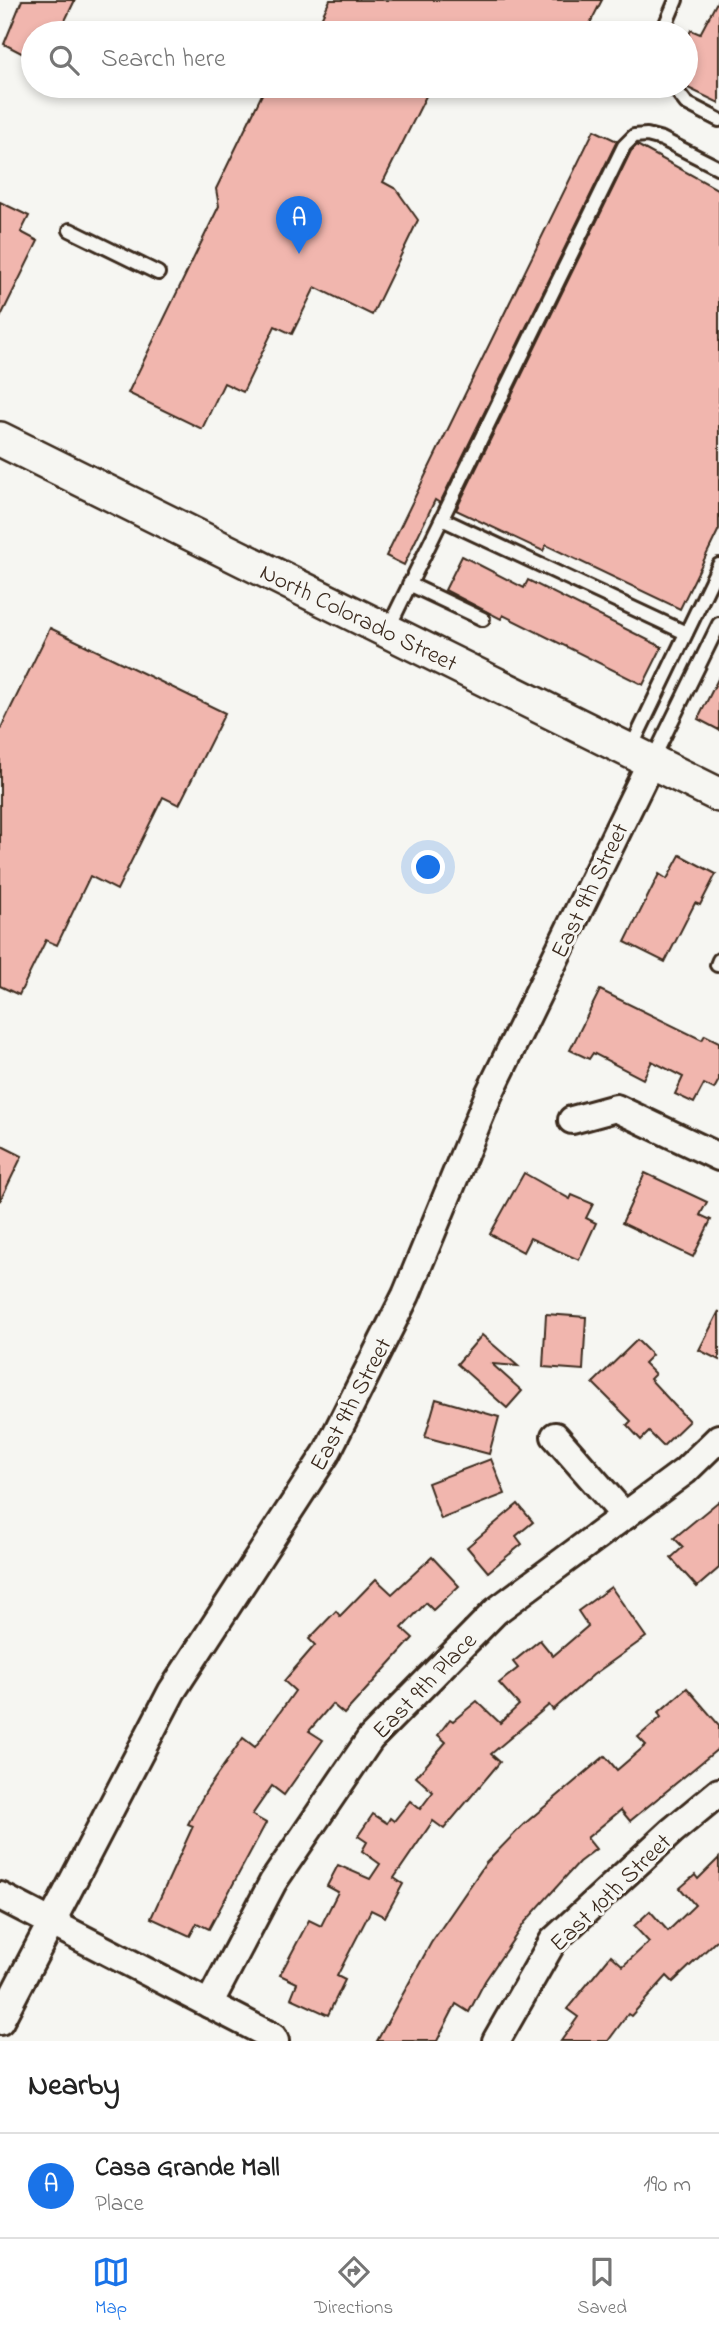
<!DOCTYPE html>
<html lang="en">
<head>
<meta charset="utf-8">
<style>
	body { margin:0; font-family:"Indie Flower",sans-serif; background:#f2f2f2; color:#222 }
	.you { position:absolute; left:429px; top:868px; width:24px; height:24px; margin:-18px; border:5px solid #fff; border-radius:50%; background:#1a73e8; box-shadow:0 0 0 10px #1a73e833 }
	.badge { display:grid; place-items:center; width:46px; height:46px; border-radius:50%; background:#1a73e8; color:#fff; font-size:23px; font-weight:700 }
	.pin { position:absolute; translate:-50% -58px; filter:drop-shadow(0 2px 4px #0008) }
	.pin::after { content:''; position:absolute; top:37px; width:24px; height:21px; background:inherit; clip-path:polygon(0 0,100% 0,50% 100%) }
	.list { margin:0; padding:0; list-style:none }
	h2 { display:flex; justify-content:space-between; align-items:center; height:91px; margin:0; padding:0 28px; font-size:30px }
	h2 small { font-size:23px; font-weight:400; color:#767676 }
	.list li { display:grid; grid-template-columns:46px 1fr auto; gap:21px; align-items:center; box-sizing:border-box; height:105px; padding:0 28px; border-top:2px solid #e0e0e0 }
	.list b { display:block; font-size:26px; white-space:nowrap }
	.list p { margin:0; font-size:23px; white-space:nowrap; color:#767676 }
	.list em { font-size:23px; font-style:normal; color:#767676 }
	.icon { flex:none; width:38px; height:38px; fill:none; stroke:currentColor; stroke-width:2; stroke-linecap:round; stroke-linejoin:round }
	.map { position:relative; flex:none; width:719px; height:2041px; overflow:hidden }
	.search { position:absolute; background:#fff; box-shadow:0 4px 10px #0003; left:21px; right:21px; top:21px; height:77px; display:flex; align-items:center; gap:18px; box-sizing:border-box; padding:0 24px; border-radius:38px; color:#767676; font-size:26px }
	.sheet { height:196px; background:#fff }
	nav { display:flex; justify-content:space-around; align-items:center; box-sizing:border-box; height:98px; border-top:2px solid #e0e0e0; background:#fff; font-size:19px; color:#767676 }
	nav a { display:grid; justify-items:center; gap:4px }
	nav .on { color:#1a73e8 }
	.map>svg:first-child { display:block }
	.building { fill:#f1b6ae; stroke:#3b2a1e; stroke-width:2 }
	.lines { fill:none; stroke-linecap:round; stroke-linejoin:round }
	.service-casing { stroke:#3b2a1e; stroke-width:18 }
	.minor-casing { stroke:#3b2a1e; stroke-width:32 }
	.tertiary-casing { stroke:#3b2a1e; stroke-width:38 }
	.service { stroke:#f6f6f2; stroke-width:12 }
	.minor { stroke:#f6f6f2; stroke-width:26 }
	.tertiary { stroke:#f6f6f2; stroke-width:33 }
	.labels { text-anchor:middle; stroke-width:6; stroke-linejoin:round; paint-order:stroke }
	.street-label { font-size:24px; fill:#3b2a1e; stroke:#f6f6f2 }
</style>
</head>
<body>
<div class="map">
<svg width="719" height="2041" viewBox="0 0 719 2041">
	<rect width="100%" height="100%" fill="#f6f6f2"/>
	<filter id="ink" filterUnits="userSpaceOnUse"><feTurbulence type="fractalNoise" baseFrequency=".0143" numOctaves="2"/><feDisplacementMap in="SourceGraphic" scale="14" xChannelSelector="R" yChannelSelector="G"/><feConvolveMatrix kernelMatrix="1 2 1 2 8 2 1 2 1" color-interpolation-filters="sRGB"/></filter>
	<g filter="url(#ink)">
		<g class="building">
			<path d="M22 0H75L59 33H33V59L4 44Z"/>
			<path d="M330 0H602L585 33H510L494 25 490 33H314Z"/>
			<path d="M718 0H719V103L686 87V65L693 51 686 47V41L691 30 700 34Z"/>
			<path d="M266 86H431L383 182 396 189 418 220 372 315 315 287 292 334 275 326 243 392 224 383 202 429 128 393 219 206 216 189Z"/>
			<path d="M594 130 617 141 440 503 435 500 404 565 386 556Z"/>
			<path d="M637 145 719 190V529L680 609 546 545 543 551 456 510 631 151Z"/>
			<path d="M0 202 29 216 21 232 38 241 0 318Z"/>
			<path d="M462 556 524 588 528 580 662 647 643 685 503 615 501 619 445 590Z"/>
			<path d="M50 628 225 713 179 805 163 797 117 890 90 876 57 945 46 940 19 995 0 986V730Z"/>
			<path d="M719 677V730L698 719Z"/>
			<path d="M680 855 716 874 700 905 695 903 665 962 625 942 659 874 667 879Z"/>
			<path d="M600 990 702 1040 705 1035 719 1042V1080L714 1089 704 1084 694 1103 675 1094 683 1077 652 1061 643 1079 593 1053 589 1059 570 1050Z"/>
			<path d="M0 1145 22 1156 0 1201Z"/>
			<path d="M524 1173 570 1199 572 1195 593 1204 586 1218 596 1223 579 1260 530 1238 523 1252 490 1234Z"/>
			<path d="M645 1173 707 1202 700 1215 711 1220 693 1257 622 1223Z"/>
			<path d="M719 1311V1360L699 1350Z"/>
			<path d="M546 1314 586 1317 583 1370 543 1367Z"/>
			<path d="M482 1335 518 1366 492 1364 522 1391 507 1408 457 1364Z"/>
			<path d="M637 1340 652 1355 644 1363 655 1374 650 1379 689 1421 663 1446 649 1432 641 1440 627 1425 631 1421 593 1383Z"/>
			<path d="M436 1399 499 1417 489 1454 425 1437Z"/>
			<path d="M491 1459 505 1494 441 1519 428 1483Z"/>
			<path d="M719 1501V1568L697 1587 671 1558 683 1547 674 1538Z"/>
			<path d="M518 1504 533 1522 516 1536 522 1544 488 1572 467 1547Z"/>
			<path d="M432 1557 459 1586 433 1610 426 1603 402 1628 413 1638 344 1714 332 1704 309 1731 323 1740 284 1795 272 1786 252 1815 266 1823 209 1929 197 1923 190 1936 151 1918 193 1826 188 1824 206 1791 243 1738 255 1747 295 1691 284 1681 315 1645 309 1639 336 1611 340 1616 376 1579 392 1594Z"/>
			<path d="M611 1587 646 1637 593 1675 553 1710 549 1705 491 1754 500 1762 444 1829 433 1821 394 1878 403 1884 385 1917 371 1910 337 1976 345 1980 328 2015 291 1998 297 1983 280 1975 309 1920 321 1926 338 1892 327 1886 338 1865 370 1879 380 1864 362 1851 367 1842 358 1836 373 1814 387 1823 390 1818 394 1821 410 1801 420 1809 433 1792 416 1777 446 1742 438 1735 450 1719 453 1721 477 1701 500 1723 519 1705 499 1683 518 1668 513 1662 540 1640 553 1656 588 1626 578 1611Z"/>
			<path d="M687 1688 719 1725V1748L630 1821 621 1810 587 1838 596 1849 579 1862 525 1922 485 1981 469 2012 456 2004 437 2041H377L431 1943 486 1863 523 1825 605 1756 617 1770 646 1745 638 1737 661 1717 658 1713Z"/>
			<path d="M719 1858V1938L673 1982 667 1976 631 2016 628 2014 608 2041H561L578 2017 567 2009 611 1955 623 1966 649 1942 634 1926 650 1911 668 1931 695 1905 680 1888 695 1875 698 1879Z"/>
		</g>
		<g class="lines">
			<g class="service-casing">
				<g id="service">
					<path d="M662 33 676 0"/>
					<path d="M673 86 686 103 719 120"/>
					<path d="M70 230 158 273"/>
					<path d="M442 519 686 633"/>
					<path d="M409 584 483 619"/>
					<path d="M387 631 624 146 634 136 647 135 662 139 719 168"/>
					<path d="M630 750 719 565"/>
					<path d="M653 759 719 624"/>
					<path d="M717 965 719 960"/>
				</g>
			</g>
			<g class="minor-casing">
				<g id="minor">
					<path d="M572 1120 616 1108 719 1157"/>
					<path d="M555 1436 625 1516"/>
					<path d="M0 1896 273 2037 275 2041"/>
					<path d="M209 2004 273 1882 370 1739 496 1611 685 1471 719 1438"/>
					<path d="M0 2021 172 1691 326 1454 406 1295 489 1094 651 762"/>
					<path d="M496 2041 553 1941 672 1831 719 1792"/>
				</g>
			</g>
			<g class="tertiary-casing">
				<path id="tertiary" d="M0 439 719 795"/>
			</g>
			<use href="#service" class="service"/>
			<use href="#minor" class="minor"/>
			<use href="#tertiary" class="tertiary"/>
		</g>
	</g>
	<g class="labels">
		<g class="street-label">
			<text transform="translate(359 617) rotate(26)" y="8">North Colorado Street</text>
			<text transform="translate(589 890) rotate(-64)" y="8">East 9th Street</text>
			<text transform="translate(350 1404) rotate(-62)" y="8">East 9th Street</text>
			<text transform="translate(424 1685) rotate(-46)" y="8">East 9th Place</text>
			<text transform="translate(610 1892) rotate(-44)" y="8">East 10th Street</text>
		</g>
	</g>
</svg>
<div class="you"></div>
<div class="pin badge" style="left:299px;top:254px">A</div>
<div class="search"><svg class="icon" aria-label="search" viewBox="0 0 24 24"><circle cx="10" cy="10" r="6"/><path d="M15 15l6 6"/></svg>Search here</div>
</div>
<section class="sheet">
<h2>Nearby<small></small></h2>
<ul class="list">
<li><span class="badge">A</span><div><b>Casa Grande Mall</b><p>Place</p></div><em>190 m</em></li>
</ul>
</section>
<nav>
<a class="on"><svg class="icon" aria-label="map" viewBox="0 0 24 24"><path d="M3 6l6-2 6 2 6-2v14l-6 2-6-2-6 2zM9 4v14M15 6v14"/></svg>Map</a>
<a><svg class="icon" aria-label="directions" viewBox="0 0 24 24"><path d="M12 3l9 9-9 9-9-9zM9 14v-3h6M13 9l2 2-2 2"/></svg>Directions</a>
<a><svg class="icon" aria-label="saved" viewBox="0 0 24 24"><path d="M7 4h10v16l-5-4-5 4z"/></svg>Saved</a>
</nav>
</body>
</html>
